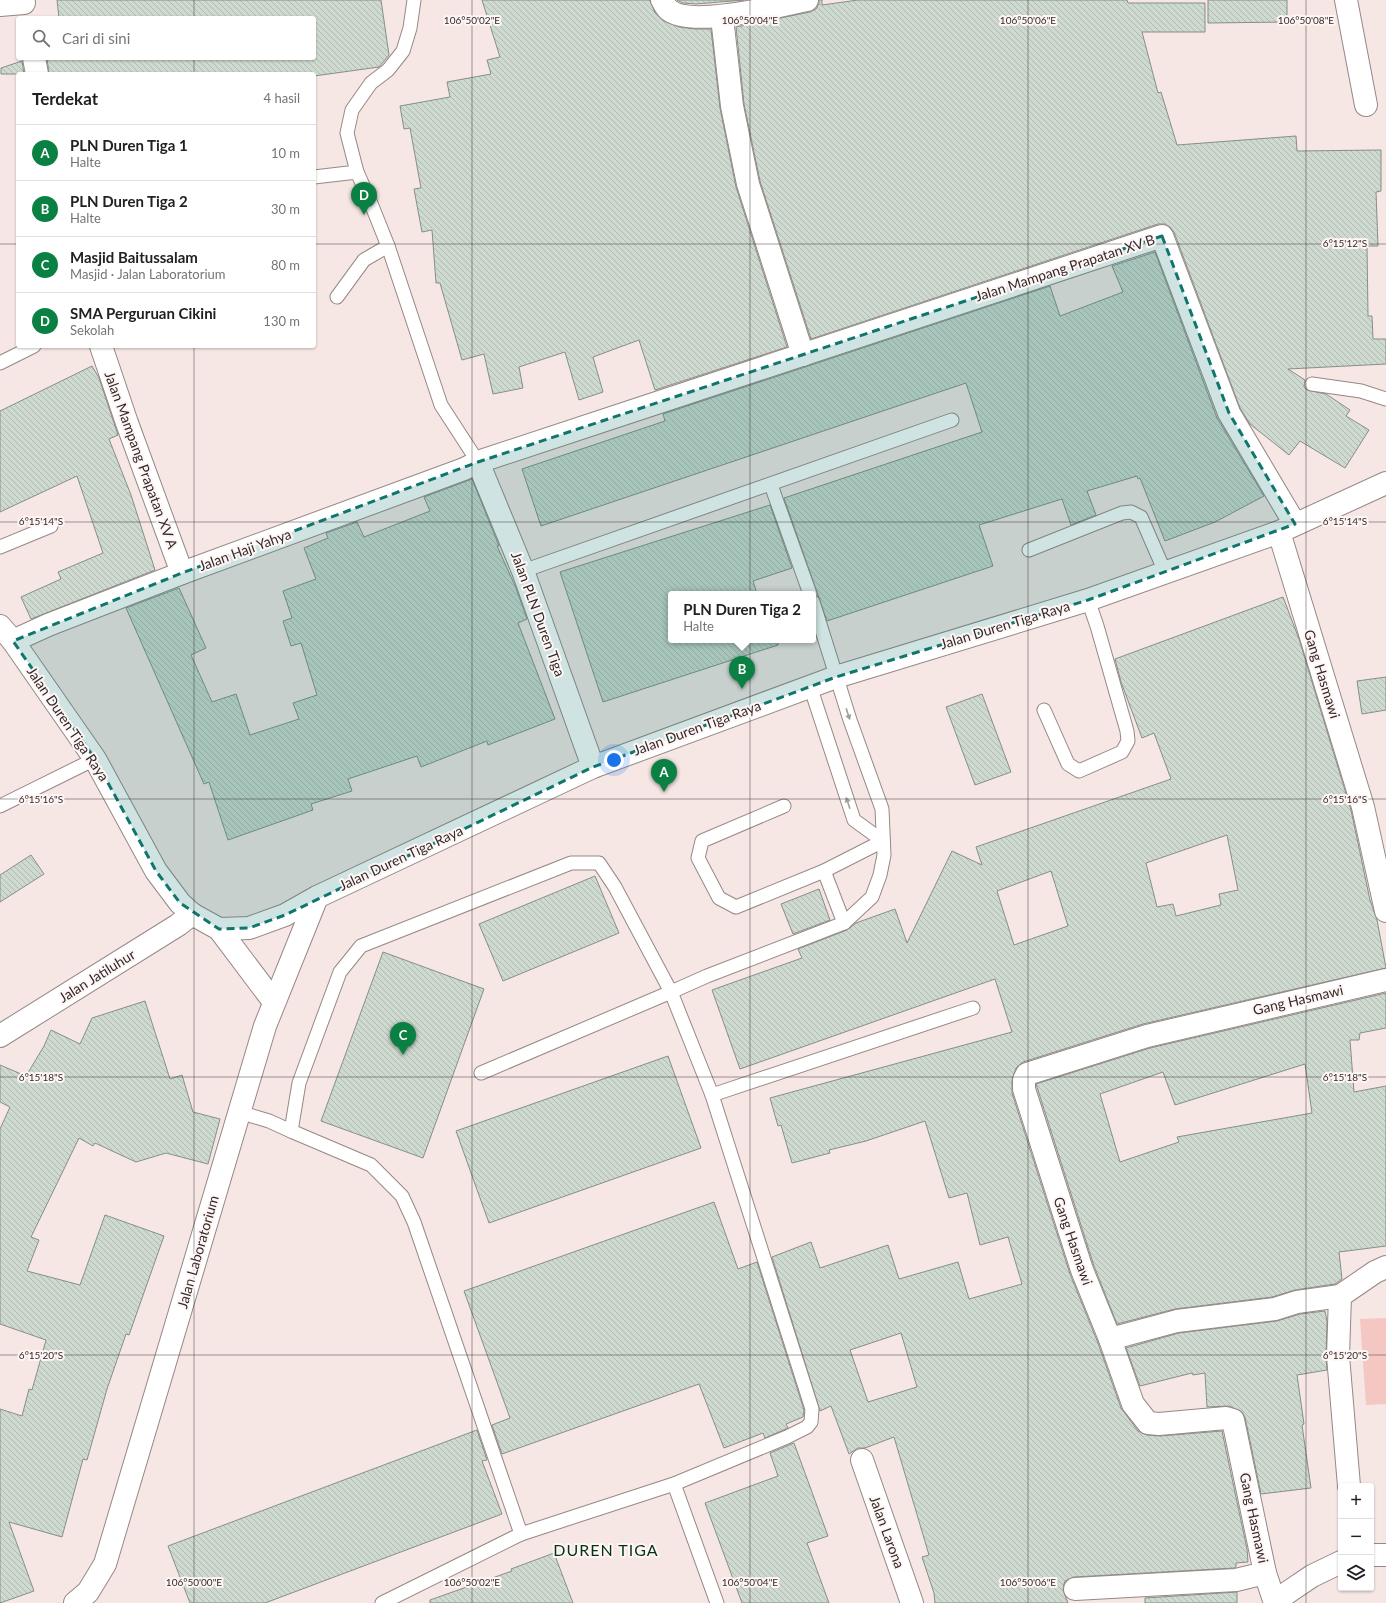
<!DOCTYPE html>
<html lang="id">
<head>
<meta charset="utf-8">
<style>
	body { margin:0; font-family:Lato,sans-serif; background:#f6f6f6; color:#202124 }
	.controls { position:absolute; right:12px; bottom:12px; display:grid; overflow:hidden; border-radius:4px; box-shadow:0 1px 3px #0004 }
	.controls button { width:36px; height:36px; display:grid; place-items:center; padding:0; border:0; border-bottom:1px solid #e0e0e0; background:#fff; color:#202124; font:20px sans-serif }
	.you { position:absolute; left:614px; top:760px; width:14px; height:14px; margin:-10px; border:3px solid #fff; border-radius:50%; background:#1a73e8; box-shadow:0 0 0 6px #1a73e833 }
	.badge { display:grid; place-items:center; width:26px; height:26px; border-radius:50%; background:#0b8043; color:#fff; font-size:13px; font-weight:700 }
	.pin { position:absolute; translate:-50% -33px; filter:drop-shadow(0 1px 2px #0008) }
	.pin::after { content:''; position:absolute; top:21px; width:14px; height:12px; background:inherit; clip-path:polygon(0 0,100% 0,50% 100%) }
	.popup { position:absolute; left:668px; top:591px; width:148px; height:52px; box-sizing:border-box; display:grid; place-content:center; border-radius:4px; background:#fff; filter:drop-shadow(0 1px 3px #0005); font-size:13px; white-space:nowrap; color:#757577 }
	.popup b { font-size:15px; color:#202124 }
	.popup::after { content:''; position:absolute; left:50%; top:100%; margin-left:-8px; border:8px solid transparent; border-top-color:#fff }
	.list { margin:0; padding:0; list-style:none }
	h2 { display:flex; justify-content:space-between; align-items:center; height:52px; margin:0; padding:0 16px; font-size:17px }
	h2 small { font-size:13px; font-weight:400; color:#757577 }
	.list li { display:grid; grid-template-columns:26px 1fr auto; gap:12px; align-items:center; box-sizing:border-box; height:56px; padding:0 16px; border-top:1px solid #e0e0e0 }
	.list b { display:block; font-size:15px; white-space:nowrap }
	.list p { margin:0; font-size:13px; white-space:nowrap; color:#757577 }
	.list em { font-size:13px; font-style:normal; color:#757577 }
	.icon { flex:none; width:22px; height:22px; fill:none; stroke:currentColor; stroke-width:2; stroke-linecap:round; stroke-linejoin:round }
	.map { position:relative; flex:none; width:1386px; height:1603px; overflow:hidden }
	.search { position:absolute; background:#fff; box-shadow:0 1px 3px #0004; left:16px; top:16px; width:300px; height:44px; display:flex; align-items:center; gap:10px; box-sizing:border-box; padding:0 14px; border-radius:4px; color:#757577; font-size:15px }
	.panel { position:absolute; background:#fff; box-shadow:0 1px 3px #0004; left:16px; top:72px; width:300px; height:276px; border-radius:4px }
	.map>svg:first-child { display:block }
	.green { fill:#f5c7c2 }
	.building { fill:url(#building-back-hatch); stroke:#859087; fill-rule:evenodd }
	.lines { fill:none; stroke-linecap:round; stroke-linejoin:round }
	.service-casing { stroke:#968886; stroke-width:15 }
	.minor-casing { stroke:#968886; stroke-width:24 }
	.tertiary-casing { stroke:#968886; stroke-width:24 }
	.secondary-casing { stroke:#968886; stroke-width:24 }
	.service { stroke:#fff; stroke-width:13 }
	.minor { stroke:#fff; stroke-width:22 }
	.tertiary { stroke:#fff; stroke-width:22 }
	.secondary { stroke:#fff; stroke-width:22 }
	.oneway { fill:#a2a09f }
	.marked { fill:#0f766e; fill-opacity:0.2; stroke:#0f766e; stroke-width:3; stroke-dasharray:8 5; stroke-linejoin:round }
	.ticks { fill:none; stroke:#302b2a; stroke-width:1; stroke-opacity:0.45 }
	.labels { text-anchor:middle; stroke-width:4; stroke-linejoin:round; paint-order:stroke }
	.street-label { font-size:14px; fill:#302b2a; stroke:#fff5f4 }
	.quarter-label { font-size:16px; letter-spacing:1px; fill:#013512; stroke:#fff5f4 }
	.ticks-label { font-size:10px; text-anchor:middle; fill:#302b2a; stroke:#fff5f4; stroke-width:4; stroke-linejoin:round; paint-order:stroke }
</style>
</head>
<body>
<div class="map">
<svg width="1386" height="1603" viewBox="0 0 1386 1603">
	<defs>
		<pattern id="building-back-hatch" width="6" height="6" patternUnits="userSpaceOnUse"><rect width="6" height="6" fill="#ced9cf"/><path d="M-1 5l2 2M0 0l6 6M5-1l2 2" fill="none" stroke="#b1bab2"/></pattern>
	</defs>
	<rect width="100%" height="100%" fill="#f6e6e4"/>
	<path class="green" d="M1386 1318V1404L1366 1405 1360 1319Z"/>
	<g class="building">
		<path d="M57 0H381L389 55 379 67 314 76V74H49L47 58H314V18H59Z"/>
		<path d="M482 0H650L655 13 664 21 679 27 695 29H711L720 108 736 187 787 347 655 390 639 340 593 357 603 392 579 400 565 352 519 367 523 388 493 394 484 354 462 360 440 283H436L432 230 422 232 414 189 421 188 410 128 404 129 400 106 450 97 447 82 491 74 487 60 500 57Z"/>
		<path d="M677 0H744L696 4 683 3Z"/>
		<path d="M819 0H822V5L858 0H1127L1128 3H1205V32H1142L1158 93 1161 92 1177 145 1296 136 1297 151 1381 150V191L1376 192 1378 246H1367L1368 316H1372L1373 339H1386V364L1288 369 1305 380 1304 387 1307 390 1326 394 1350 410 1346 416 1369 430 1345 468 1300 441 1289 455 1250 424 1240 408 1174 232 1170 227 1165 224H1158L811 339 760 181 744 104 736 27 810 12 816 9 819 4Z"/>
		<path d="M1208 0H1287V22L1208 23Z"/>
		<path d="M22 61 24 74H1V68Z"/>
		<path d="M1155 252 1217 418 1264 496 1215 522 1165 541 1140 478 1138 479 1137 476 1087 491 1096 515 1071 525 1062 499 979 525 993 566 827 621 784 498 982 432 966 383 541 526 522 469 665 421 663 414 1050 286 1060 316 1123 292 1112 266Z"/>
		<path d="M92 366 99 378 118 435 109 439 131 495 155 570 31 619 21 597 61 579 58 572 103 553 77 476 0 512V411Z"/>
		<path d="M472 479 499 546H497L516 588 527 619 518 623 555 719 488 745 487 741 421 767 417 756 348 779 352 791 311 804 313 810 228 840 209 782 204 784 126 608 179 588 206 648 191 655 212 702 236 694 250 735 299 719 293 703 317 695 301 643 291 646 283 621 292 618 283 591 316 579 304 548 328 538 326 533 357 522 364 537 430 511 424 497Z"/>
		<path d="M770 505 792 568 753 581 757 594H671V640H778V645L603 702 560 572Z"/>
		<path d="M1283 597 1299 639 1351 810 1370 900 1377 920 1386 968 1143 1024 1023 1062 1016 1068 1012 1080V1093L1070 1274 1098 1343 1121 1408 1138 1431 1147 1435 1160 1436 1222 1431 1247 1549 1248 1562 1236 1563V1567L1234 1568 1074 1577 1065 1581 1064 1584 1063 1590 1068 1603H935L934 1593 922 1557 929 1555 894 1437 865 1448H858L849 1454 831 1406 820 1411 772 1257 811 1242 820 1268 888 1245 899 1279 958 1262 969 1299 1022 1284 1008 1237 980 1245 967 1193 949 1198 925 1121 866 1141 829 1150 830 1153 792 1163 781 1125 778 1126 770 1098 1012 1032 995 979 740 1069 712 990 802 958 798 949 847 930 856 923 895 909 907 943 952 851 982 865 976 847 1171 779 1154 733 1142 738 1121 682 1115 659ZM1227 835 1238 890 1219 894 1221 905 1176 916 1173 904 1157 907 1146 863ZM1051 871 1068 926 1014 945 997 891ZM901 1333 917 1387 868 1402 850 1350Z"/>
		<path d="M1386 677V710L1362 714 1357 681Z"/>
		<path d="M982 694 1011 772 975 785 946 707Z"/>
		<path d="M31 855 44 874 0 902V875Z"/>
		<path d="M595 876 619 933 503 981 479 924Z"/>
		<path d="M819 889 830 920 793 934 781 904Z"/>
		<path d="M383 952 484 989 423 1158 321 1121Z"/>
		<path d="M1386 993V1028L1360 1033 1359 1040H1350L1354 1092 1386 1086V1246L1339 1252 1342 1279 1335 1284 1295 1290 1272 1297 1175 1309 1117 1324 1094 1266 1036 1084 1150 1048ZM1305 1064 1312 1113 1177 1137 1179 1142 1120 1162 1100 1094 1163 1072 1175 1105Z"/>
		<path d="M145 1001 170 1079 182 1075 193 1112 220 1119 208 1164 166 1153 136 1162 95 1143 93 1146 79 1138 31 1237 39 1240 27 1271 80 1285 105 1215 164 1236 129 1335 126 1334 107 1389 87 1460 83 1459 62 1537 9 1522 34 1591 0 1603V1409L22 1416 29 1389 32 1390 46 1340 0 1324V1129L10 1107 0 1102V1065L26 1076 44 1046 51 1030 80 1044 92 1018Z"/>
		<path d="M668 1056 701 1148 489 1223 456 1131Z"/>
		<path d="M714 1202 738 1269 757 1262 804 1410 803 1417 786 1424 788 1428 765 1438 763 1433 724 1448 699 1384 502 1454 492 1425 510 1418 464 1291Z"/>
		<path d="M1325 1311 1327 1321 1326 1356 1327 1370 1297 1375 1304 1424 1302 1425 1311 1488 1261 1494 1245 1417 1242 1412 1229 1406 1207 1407 1205 1373 1193 1375 1192 1373 1140 1386 1126 1348 1179 1333 1277 1321 1300 1314Z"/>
		<path d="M477 1430 487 1460 482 1461 502 1514 265 1603H190L168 1546Z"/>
		<path d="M794 1443 828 1536 807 1543 829 1603H742L705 1503 778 1476 770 1453Z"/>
		<path d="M554 1553 573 1603H430V1600L512 1571 511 1569Z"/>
		<path d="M1237 1592V1603H1145V1598Z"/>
	</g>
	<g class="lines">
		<g class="service-casing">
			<g id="service">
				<path d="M357 172 347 133 352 110 371 83 388 70 403 51 410 28 414 0"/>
				<path d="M314 177 357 172 370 201 388 246 441 405 478 462"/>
				<path d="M337 297 364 260 388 246"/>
				<path d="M0 363 34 346"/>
				<path d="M1312 384 1361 391 1386 399"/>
				<path d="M771 485 810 594"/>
				<path d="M0 547 51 526"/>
				<path d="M1029 550 1122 513 1131 512 1141 517 1165 572"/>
				<path d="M523 571 952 420"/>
				<path d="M810 686 854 820 883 841"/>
				<path d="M1044 710 1068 764 1079 771 1122 752 1128 741 1127 731 1097 626 1088 600"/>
				<path d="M0 806 95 759"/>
				<path d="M784 806 702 841 698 858 719 898 736 907 824 871 883 841"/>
				<path d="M824 871 844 923"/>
				<path d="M481 1073 671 992 712 1095 812 1409 811 1422 807 1427 787 1437 674 1484 521 1534"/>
				<path d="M712 1095 973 1008"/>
				<path d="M239 1112 269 1121 291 1131"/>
				<path d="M674 1484 717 1603"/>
				<path d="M382 1603 521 1534 414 1222 402 1196 371 1165 291 1131 299 1083 340 972 361 946 571 863H599L615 887 671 992 707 976 844 923 872 897 880 875 884 855 882 809 850 720 813 602"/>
			</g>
		</g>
		<g class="minor-casing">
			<g id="minor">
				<path d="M662 0C664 3 666 8 669 10 691 28 779 6 807 0"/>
				<path d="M1346 0 1366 105"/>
				<path d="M0 5 24 3"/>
				<path d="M722 17 732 106 748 184 803 355"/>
				<path d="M34 58 37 74"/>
				<path d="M101 346 127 423 182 573"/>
				<path d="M478 462 523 571 593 767"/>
				<path d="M1279 532 1363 807 1386 911"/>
				<path d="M13 641 48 625 182 573 464 469 478 462 1162 236 1229 413 1295 524"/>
				<path d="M0 1036 178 925 192 914"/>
				<path d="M1110 1339 1177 1321 1275 1309 1297 1302 1340 1296"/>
				<path d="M862 1460 912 1603"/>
				<path d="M1349 1486 1338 1356 1340 1296 1375 1272 1386 1267"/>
				<path d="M1371 1555H1386"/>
				<path d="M1075 1589 1236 1580 1265 1573"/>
				<path d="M1275 1601 1312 1576 1341 1562"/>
				<path d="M1275 1603 1265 1573 1233 1420 1226 1418 1159 1424 1148 1423 1133 1404 1110 1339 1082 1270 1024 1089V1080L1027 1074 1147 1036 1386 980"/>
			</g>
		</g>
		<g class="tertiary-casing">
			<path id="tertiary" d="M75 1603 88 1592 105 1564 265 1026 317 897"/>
		</g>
		<g class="secondary-casing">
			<g id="secondary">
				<path d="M0 626 13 641 95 759 156 871 180 903 192 914 219 929 249 928 285 915 317 897 593 767 836 677 1088 600 1279 532 1386 483"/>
				<path d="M219 929 274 1002"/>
			</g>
		</g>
		<use href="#service" class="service"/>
		<use href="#minor" class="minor"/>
		<use href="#tertiary" class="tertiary"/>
		<use href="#secondary" class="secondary"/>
	</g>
	<defs><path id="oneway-solid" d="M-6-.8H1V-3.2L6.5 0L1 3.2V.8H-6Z"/></defs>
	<g class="oneway">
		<use href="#oneway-solid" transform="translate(848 714) rotate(72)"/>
		<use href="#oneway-solid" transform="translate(848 803) rotate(-109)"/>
	</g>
	<path class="marked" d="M1162 236 1229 413 1295 524 1088 600 836 677 593 767 285 915 249 928 219 929 180 903 156 871 95 759 13 641 182 573 478 462Z"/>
	<path class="ticks" d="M194 0V18M472 0V1603M750 0V1603M1028 0V1603M1306 0V1603M194 58V74M0 244H18M314 244H1386M194 346V1603M0 522H1386M0 799H1386M0 1077H1386M0 1355H1386"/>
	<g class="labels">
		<g class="street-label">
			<text transform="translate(1065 268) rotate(-18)" y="5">Jalan Mampang Prapatan XV B</text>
			<text transform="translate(141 460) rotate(70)" y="5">Jalan Mampang Prapatan XV A</text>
			<text transform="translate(245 550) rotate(-20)" y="5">Jalan Haji Yahya</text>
			<text transform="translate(538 614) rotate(70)" y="5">Jalan PLN Duren Tiga</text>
			<text transform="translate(1005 625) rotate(-17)" y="5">Jalan Duren Tiga Raya</text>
			<text transform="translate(1322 674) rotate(73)" y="5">Gang Hasmawi</text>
			<text transform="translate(68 724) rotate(56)" y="5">Jalan Duren Tiga Raya</text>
			<text transform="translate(697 728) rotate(-20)" y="5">Jalan Duren Tiga Raya</text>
			<text transform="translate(401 858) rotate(-25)" y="5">Jalan Duren Tiga Raya</text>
			<text transform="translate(97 976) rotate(-32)" y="5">Jalan Jatiluhur</text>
			<text transform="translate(1298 1000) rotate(-13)" y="5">Gang Hasmawi</text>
			<text transform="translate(1073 1241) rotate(71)" y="5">Gang Hasmawi</text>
			<text transform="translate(198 1252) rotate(-74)" y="5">Jalan Laboratorium</text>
			<text transform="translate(1254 1518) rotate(78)" y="5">Gang Hasmawi</text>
			<text transform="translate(887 1532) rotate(70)" y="5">Jalan Larona</text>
		</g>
		<g class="quarter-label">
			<text x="606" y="1556">DUREN TIGA</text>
		</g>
	</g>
	<g class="ticks-label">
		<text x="472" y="24">106°50'02"E</text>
		<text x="750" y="24">106°50'04"E</text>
		<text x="1028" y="24">106°50'06"E</text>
		<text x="1306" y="24">106°50'08"E</text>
		<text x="1345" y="247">6°15'12"S</text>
		<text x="41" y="525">6°15'14"S</text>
		<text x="1345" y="525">6°15'14"S</text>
		<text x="41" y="803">6°15'16"S</text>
		<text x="1345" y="803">6°15'16"S</text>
		<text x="41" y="1081">6°15'18"S</text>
		<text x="1345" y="1081">6°15'18"S</text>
		<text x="41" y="1359">6°15'20"S</text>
		<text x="1345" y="1359">6°15'20"S</text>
		<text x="194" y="1586">106°50'00"E</text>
		<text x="472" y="1586">106°50'02"E</text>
		<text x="750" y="1586">106°50'04"E</text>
		<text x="1028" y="1586">106°50'06"E</text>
	</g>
</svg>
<div class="controls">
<button>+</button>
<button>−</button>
<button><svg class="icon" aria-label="layers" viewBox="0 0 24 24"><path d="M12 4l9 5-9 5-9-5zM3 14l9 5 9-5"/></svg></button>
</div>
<div class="you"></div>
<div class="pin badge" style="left:664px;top:792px">A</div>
<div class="pin badge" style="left:742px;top:689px">B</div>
<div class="popup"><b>PLN Duren Tiga 2</b>Halte</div>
<div class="pin badge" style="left:403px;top:1055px">C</div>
<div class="pin badge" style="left:364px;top:215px">D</div>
<div class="search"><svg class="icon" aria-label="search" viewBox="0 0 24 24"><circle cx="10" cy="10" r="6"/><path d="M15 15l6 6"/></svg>Cari di sini</div>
<section class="panel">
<h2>Terdekat<small>4 hasil</small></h2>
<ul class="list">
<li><span class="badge">A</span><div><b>PLN Duren Tiga 1</b><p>Halte</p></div><em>10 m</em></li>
<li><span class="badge">B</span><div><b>PLN Duren Tiga 2</b><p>Halte</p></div><em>30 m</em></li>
<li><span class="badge">C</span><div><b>Masjid Baitussalam</b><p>Masjid · Jalan Laboratorium</p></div><em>80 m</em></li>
<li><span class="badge">D</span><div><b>SMA Perguruan Cikini</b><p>Sekolah</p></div><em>130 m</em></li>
</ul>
</section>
</div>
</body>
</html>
